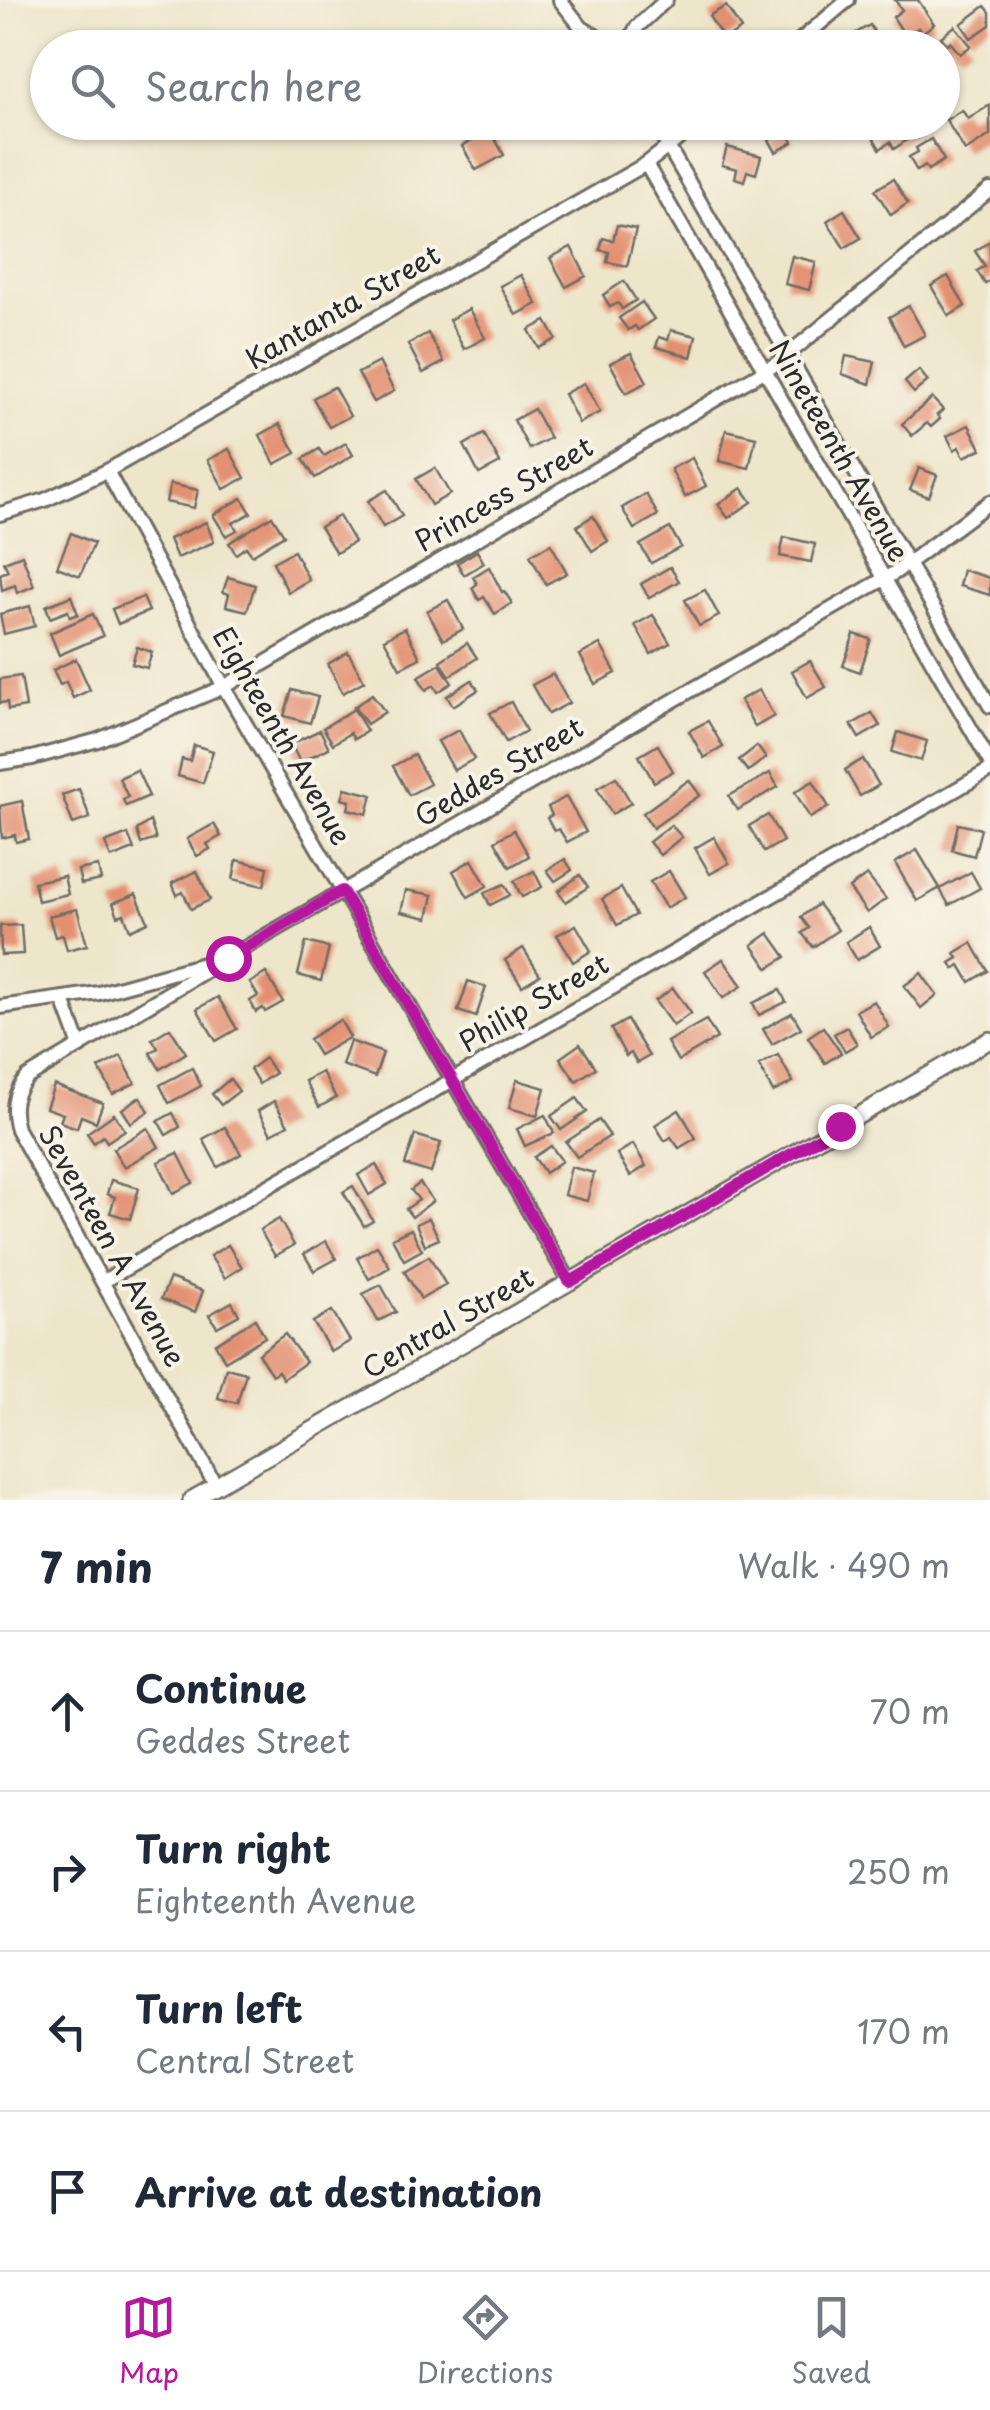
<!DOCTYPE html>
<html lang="en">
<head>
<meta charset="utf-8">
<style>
	body { margin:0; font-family:"Playpen Sans",sans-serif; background:#f6f6f7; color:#1f2937 }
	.stop { position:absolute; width:30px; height:30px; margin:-22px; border:8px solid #b5179e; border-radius:50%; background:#fff }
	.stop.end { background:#b5179e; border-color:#fff; box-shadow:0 2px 10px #0008 }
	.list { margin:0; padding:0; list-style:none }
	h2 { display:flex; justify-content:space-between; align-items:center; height:130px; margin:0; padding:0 40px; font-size:42px }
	h2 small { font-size:32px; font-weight:400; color:#747a83 }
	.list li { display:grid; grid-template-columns:65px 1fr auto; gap:30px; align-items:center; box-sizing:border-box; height:160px; padding:0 40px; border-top:2px solid #e0e1e3 }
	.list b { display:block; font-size:38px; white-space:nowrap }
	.list p { margin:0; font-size:32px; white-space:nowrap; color:#747a83 }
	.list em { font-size:32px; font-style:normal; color:#747a83 }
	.icon { flex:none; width:55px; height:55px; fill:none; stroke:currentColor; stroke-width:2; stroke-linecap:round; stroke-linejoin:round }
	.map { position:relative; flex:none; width:990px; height:1500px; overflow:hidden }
	.search { position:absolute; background:#fff; box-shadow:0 2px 8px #0004; left:30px; right:30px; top:30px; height:110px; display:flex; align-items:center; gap:25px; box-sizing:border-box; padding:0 35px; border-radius:55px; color:#747a83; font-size:38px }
	.sheet { height:770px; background:#fff }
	nav { display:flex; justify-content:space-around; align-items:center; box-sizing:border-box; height:140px; border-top:2px solid #e0e1e3; background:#fff; font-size:28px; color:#747a83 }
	nav a { display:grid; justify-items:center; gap:5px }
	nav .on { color:#b5179e }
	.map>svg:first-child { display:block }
	.building { fill:#e39072 }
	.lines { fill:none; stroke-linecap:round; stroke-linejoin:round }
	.minor-casing { stroke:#6f6c63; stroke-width:18 }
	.major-casing { stroke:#6f6c63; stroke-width:20 }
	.minor { stroke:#fff; stroke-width:12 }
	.major { stroke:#fff; stroke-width:15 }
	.route { stroke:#b5179e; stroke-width:12 }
	.labels { text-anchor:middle; stroke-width:8; stroke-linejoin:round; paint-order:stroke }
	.street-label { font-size:28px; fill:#2b2b2b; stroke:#f7f3e8 }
</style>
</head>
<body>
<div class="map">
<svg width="990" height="1500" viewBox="0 0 990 1500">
	<rect width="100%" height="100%" fill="#f7f3e8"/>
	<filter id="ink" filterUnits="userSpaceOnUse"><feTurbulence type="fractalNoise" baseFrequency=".01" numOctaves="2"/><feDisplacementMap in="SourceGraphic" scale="20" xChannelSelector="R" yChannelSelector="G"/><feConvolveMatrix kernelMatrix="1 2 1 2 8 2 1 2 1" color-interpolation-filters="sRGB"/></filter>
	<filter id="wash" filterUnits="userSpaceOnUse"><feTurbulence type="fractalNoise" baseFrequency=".0048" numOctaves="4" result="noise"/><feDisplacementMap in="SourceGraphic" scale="40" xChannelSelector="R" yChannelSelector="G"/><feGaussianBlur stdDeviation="2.25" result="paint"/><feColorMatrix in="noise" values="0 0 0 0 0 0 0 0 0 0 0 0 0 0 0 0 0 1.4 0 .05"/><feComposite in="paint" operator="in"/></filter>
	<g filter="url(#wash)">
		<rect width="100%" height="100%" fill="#eee6cb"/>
		<g id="blocks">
			<g class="building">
				<path d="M895 0H918L934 24 922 33 918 28 906 37 893 17 902 10Z"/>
				<path d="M726 6 741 29 724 40 709 16Z"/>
				<path d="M985 6 990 12V25L971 38 961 24Z"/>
				<path d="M870 25 883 47 897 38 903 48H849L844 40Z"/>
				<path d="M955 26 971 46 960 54 950 42 947 44 941 37Z"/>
				<path d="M990 105V135L965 151 946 120 962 110 968 119Z"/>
				<path d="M772 122H797L801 130 790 136 793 142 776 152 769 140 779 135Z"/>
				<path d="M898 122H920L924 128 894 149 890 142 880 149 874 139Z"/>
				<path d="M490 130 504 155 476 170 462 146Z"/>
				<path d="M931 139 944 160 928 170 925 166 917 171 909 157 918 152 916 148Z"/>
				<path d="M727 147 761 156 756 174 747 171 744 181 735 178 737 169 722 165Z"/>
				<path d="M893 179 908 203 891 215 875 190Z"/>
				<path d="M844 210 861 238 844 248 827 221Z"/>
				<path d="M617 225 636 229 627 266 607 262 609 252 600 250 603 238 613 241Z"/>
				<path d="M990 241V281L985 284 977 271 985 266 975 251Z"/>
				<path d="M571 247 586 276 566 287 550 258Z"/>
				<path d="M792 256 816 262 809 290 785 284Z"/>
				<path d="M521 275 537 304 516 315 500 286Z"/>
				<path d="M948 276 965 306 949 316 931 286Z"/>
				<path d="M624 281 636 300 622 309 618 303 610 307 603 295Z"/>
				<path d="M642 302 654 319 638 330 635 326 628 330 619 318Z"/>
				<path d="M909 306 925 335 904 346 889 317Z"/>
				<path d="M469 309 485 338 464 349 449 320Z"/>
				<path d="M546 321 556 339 539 348 529 330Z"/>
				<path d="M671 330 696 336 691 357 656 347 659 337 668 340Z"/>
				<path d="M428 333 444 362 423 373 408 344Z"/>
				<path d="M631 353 647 382 626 393 610 363Z"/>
				<path d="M846 356 875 362 870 384 842 374Z"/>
				<path d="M379 362 394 391 374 402 358 373Z"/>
				<path d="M919 370 928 381 914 393 905 382Z"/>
				<path d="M584 383 600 412 579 423 564 394Z"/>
				<path d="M334 387 350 416 329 427 313 398Z"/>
				<path d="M932 398 943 410 937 415 940 419 931 427 927 423 912 436 902 424Z"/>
				<path d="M534 409 550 438 529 449 514 420Z"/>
				<path d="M280 424 296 453 275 464 260 435Z"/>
				<path d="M969 425 981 449 964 457 959 447 954 450 947 436Z"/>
				<path d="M726 430 756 437 749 468 719 461Z"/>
				<path d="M484 434 500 463 479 474 464 445Z"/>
				<path d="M346 443 353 455 315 478 303 459 319 449 324 456Z"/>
				<path d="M229 449 245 478 224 489 208 460Z"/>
				<path d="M692 458 706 486 685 497 671 469Z"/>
				<path d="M435 468 450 494 431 505 416 479Z"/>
				<path d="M919 468 937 475 929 497 910 490Z"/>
				<path d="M170 484 198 490 194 508 166 502Z"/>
				<path d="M742 488 752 502 728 518 718 504Z"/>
				<path d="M387 490 402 516 383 527 368 501Z"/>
				<path d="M646 494 658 515 634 529 622 508Z"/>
				<path d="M242 498 251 513 233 523 237 530 226 536 213 515Z"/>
				<path d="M272 516 284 535 252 555 246 547 236 554 229 543Z"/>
				<path d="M339 516 354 542 336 553 320 527Z"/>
				<path d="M593 516 608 541 592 551 577 526Z"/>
				<path d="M206 522 214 542 177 558 169 539Z"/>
				<path d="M670 528 681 547 651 563 640 545Z"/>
				<path d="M71 533 94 543 80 576 57 567Z"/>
				<path d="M784 537 815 544 811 562 780 556Z"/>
				<path d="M551 544 567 573 546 584 530 555Z"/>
				<path d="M294 551 309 580 288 592 273 562Z"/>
				<path d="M477 551 484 563 464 575 457 563Z"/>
				<path d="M22 555 34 586 17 593 15 585 2 590 0 574 8 571 4 562Z"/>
				<path d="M489 567 502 592 504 591 512 603 495 614 484 597 479 600 472 588 477 584 473 577Z"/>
				<path d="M670 567 679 581 649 598 641 584Z"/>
				<path d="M963 570 990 578V595L959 586Z"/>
				<path d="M228 577 255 585 247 611 226 606 229 594 223 592Z"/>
				<path d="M705 590 719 616 699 626 685 600Z"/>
				<path d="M71 596 78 614 70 617 68 611 50 618 46 606Z"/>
				<path d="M143 597 149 611 118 624 112 609Z"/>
				<path d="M448 600 463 629 443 640 427 611Z"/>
				<path d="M30 606 35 626 4 634 0 614Z"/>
				<path d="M93 614 103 636 59 655 50 633Z"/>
				<path d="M653 615 670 643 651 654 635 625Z"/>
				<path d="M405 628 420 658 400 668 384 639Z"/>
				<path d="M854 634 871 639 860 672 843 666Z"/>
				<path d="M467 643 477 658 450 676 440 661Z"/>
				<path d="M600 644 616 673 595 684 580 655Z"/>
				<path d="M137 647 152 652 147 668 132 664Z"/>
				<path d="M348 652 364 681 343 693 328 664Z"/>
				<path d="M76 659 90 690 73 698 66 682 60 685 53 670Z"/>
				<path d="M810 661 826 687 807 698 792 671Z"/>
				<path d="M440 664 452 683 438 692 434 685 426 690 418 677Z"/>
				<path d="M553 674 569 703 548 714 532 685Z"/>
				<path d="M21 676 26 707 8 710 7 702 0 703V679Z"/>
				<path d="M472 680 478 690 453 706 447 696Z"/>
				<path d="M292 690 318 697 310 723 284 716Z"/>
				<path d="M759 690 774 716 755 727 740 700Z"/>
				<path d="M372 694 385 712 367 724 354 707Z"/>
				<path d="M511 702 526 731 506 742 490 713Z"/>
				<path d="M354 709 367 731 354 739 350 733 333 744 323 728Z"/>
				<path d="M872 713 880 726 859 738 851 725Z"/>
				<path d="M708 721 723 747 704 758 689 731Z"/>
				<path d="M320 730 329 748 300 762 291 744Z"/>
				<path d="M459 730 474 759 454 770 438 741Z"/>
				<path d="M898 732 927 741 921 761 892 752Z"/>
				<path d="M194 745 213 751 203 783 178 776 182 759 190 761Z"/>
				<path d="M658 745 673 771 654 782 639 756Z"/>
				<path d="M757 746 766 758 748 771 739 760Z"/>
				<path d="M414 755 430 784 409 795 393 766Z"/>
				<path d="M863 759 879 785 860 796 845 770Z"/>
				<path d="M137 770 149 796 126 806 123 800 128 797 119 778Z"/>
				<path d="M770 773 778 787 737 810 729 796Z"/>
				<path d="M616 777 631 803 612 814 597 788Z"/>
				<path d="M689 780 700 795 653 828 643 813Z"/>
				<path d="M813 781 829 807 810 818 795 792Z"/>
				<path d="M345 788 372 795 367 814 348 809 350 801 342 799Z"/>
				<path d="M79 789 90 818 73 824 62 795Z"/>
				<path d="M566 797 586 832 567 842 559 829 554 831 547 818 552 815 548 807Z"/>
				<path d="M22 801 29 839 16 842 15 835 2 838 0 806Z"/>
				<path d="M768 815 783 841 764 852 749 826Z"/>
				<path d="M150 821 156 839 141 844 137 830Z"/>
				<path d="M214 824 221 836 207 844 210 849 197 856 187 839Z"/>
				<path d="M958 824 981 829 974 856 952 850Z"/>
				<path d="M671 825 682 837 660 855 649 842Z"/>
				<path d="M514 830 529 856 510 867 495 841Z"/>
				<path d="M128 834 134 849 111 858 105 843Z"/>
				<path d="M714 837 729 863 710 874 695 848Z"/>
				<path d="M917 850 940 888 917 901 895 863Z"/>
				<path d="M565 859 572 870 555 881 547 870Z"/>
				<path d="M237 860 268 867 264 886 233 879Z"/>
				<path d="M472 860 487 886 468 897 453 871Z"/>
				<path d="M98 866 101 880 81 884 78 870Z"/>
				<path d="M197 871 210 900 191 909 183 892 177 895 172 883Z"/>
				<path d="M534 871 542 887 522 897 514 881Z"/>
				<path d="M669 871 685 897 666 908 650 882Z"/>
				<path d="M971 872 980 888 949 905 940 889Z"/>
				<path d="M580 875 588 887 566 902 558 891Z"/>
				<path d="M867 875 886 899 867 913 849 888Z"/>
				<path d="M64 876 68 894 38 901 34 882Z"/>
				<path d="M504 884 510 895 490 905 484 893Z"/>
				<path d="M621 888 636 915 617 925 602 899Z"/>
				<path d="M406 890 433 895 428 918 401 912Z"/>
				<path d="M136 894 148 922 130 930 124 914 118 916 113 903Z"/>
				<path d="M818 904 838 930 813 947 802 933 809 928 801 917Z"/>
				<path d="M77 909 87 945 67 950 63 935 55 937 49 916Z"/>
				<path d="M21 925 23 954 1 955 0 926Z"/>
				<path d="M576 925 591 951 573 962 557 935Z"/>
				<path d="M869 927 880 946 857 960 846 942Z"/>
				<path d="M769 933 786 957 768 968 752 945Z"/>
				<path d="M306 942 329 948 321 981 298 975Z"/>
				<path d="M972 943 988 971 970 982 960 965 954 969 950 963 958 958 955 953Z"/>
				<path d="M523 948 540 975 522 986 505 960Z"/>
				<path d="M723 959 742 986 723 998 705 971Z"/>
				<path d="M266 973 283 1002 265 1012 263 1008 256 1012 250 1001 258 996 250 983Z"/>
				<path d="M921 973 937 995 921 1008 904 986Z"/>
				<path d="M468 981 486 987 476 1017 458 1011Z"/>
				<path d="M673 988 691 1013 673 1026 655 1001Z"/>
				<path d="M780 990 786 1002 759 1015 753 1003Z"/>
				<path d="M218 997 237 1029 216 1041 197 1009Z"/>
				<path d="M874 1001 889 1027 871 1037 856 1011Z"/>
				<path d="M792 1013 801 1028 772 1044 763 1029Z"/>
				<path d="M340 1020 350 1037 319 1055 309 1039Z"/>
				<path d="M627 1020 649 1056 637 1063 631 1053 626 1056 611 1029Z"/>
				<path d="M706 1020 717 1038 678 1061 667 1042Z"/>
				<path d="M823 1027 841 1053 825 1063 808 1037Z"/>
				<path d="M847 1027 857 1044 845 1051 834 1034Z"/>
				<path d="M170 1028 186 1053 160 1069 150 1053 158 1048 152 1039Z"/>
				<path d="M350 1041 383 1053 375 1077 342 1065Z"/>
				<path d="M580 1044 596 1068 576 1081 560 1058Z"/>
				<path d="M778 1055 793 1082 773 1092 759 1065Z"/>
				<path d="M121 1056 135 1083 113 1094 99 1068Z"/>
				<path d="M265 1058 275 1073 259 1084 250 1069Z"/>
				<path d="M192 1068 201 1086 169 1103 160 1085Z"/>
				<path d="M322 1072 336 1098 319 1107 305 1081Z"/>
				<path d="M230 1079 239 1091 221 1105 212 1094Z"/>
				<path d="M517 1080 545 1088 537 1116 509 1108Z"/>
				<path d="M54 1085 103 1103 96 1122 81 1116 77 1128 60 1122 63 1114 46 1108Z"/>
				<path d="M140 1097 149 1111 131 1123 122 1109Z"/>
				<path d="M577 1098 587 1112 561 1130 551 1116Z"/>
				<path d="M274 1101 288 1125 271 1134 258 1111Z"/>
				<path d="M679 1110 696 1138 679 1148 671 1137 665 1141 655 1125Z"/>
				<path d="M173 1113 180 1127 166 1135 158 1121Z"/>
				<path d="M114 1114 125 1130 107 1142 103 1136 94 1143 87 1133Z"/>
				<path d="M545 1115 554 1133 525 1146 517 1129Z"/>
				<path d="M599 1120 610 1136 577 1157 566 1142Z"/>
				<path d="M225 1127 241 1154 218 1167 203 1139Z"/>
				<path d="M148 1128 159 1147 124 1167 113 1149Z"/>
				<path d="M415 1135 441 1143 431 1173 405 1165Z"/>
				<path d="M633 1144 646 1166 630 1176 617 1154Z"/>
				<path d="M551 1146 562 1161 545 1173 534 1157Z"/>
				<path d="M178 1153 193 1183 173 1193 158 1162Z"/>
				<path d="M376 1165 387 1184 369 1195 358 1175Z"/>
				<path d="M571 1167 594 1173 587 1201 564 1195Z"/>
				<path d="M111 1180 139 1188 130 1219 110 1213 115 1197 107 1194Z"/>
				<path d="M420 1183 433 1201 412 1217 406 1209 419 1200 411 1190Z"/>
				<path d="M353 1186 373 1221 364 1226 343 1192Z"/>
				<path d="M429 1218 439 1239 425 1245 416 1224Z"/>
				<path d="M279 1219 294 1245 275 1256 260 1230Z"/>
				<path d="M411 1229 422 1250 404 1260 392 1238Z"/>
				<path d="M326 1241 336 1259 314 1271 304 1254Z"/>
				<path d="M228 1245 242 1267 225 1278 210 1256Z"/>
				<path d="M377 1246 390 1267 369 1279 357 1258Z"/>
				<path d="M429 1256 446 1285 421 1299 404 1271Z"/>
				<path d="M170 1278 203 1291 195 1312 161 1299Z"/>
				<path d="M381 1285 396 1312 378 1321 363 1294Z"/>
				<path d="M232 1302 239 1315 217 1327 209 1315Z"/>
				<path d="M332 1311 350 1341 331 1352 313 1322Z"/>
				<path d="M255 1319 265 1337 225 1361 215 1344Z"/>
				<path d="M285 1334 306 1362 283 1379 278 1371 272 1375 258 1354Z"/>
				<path d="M226 1368 246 1373 237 1403 218 1398Z"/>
			</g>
		</g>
	</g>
	<g filter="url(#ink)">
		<use href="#blocks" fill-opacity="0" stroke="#6f6c63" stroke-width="2.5"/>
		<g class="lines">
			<g class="minor-casing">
				<g id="minor">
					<path d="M560 0 582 28 616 48"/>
					<path d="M625 48 637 27 666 0"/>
					<path d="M791 48 848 0"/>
					<path d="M654 122 990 706"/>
					<path d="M646 164 990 762"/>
					<path d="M107 471 224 687 570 1282"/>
					<path d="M0 514 45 500 107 471 646 164 700 122"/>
					<path d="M0 763 32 758 98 740 224 687 776 364 990 190"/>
					<path d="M210 968 28 1077C13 1092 11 1109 17 1129L216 1486"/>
					<path d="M63 1000 80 1046"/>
					<path d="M0 1007 99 993 229 957 896 572 990 502"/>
					<path d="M104 1281 990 770"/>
				</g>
			</g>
			<g class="major-casing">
				<path id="major" d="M191 1500 990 1040"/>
			</g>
			<use href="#minor" class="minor"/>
			<use href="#major" class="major"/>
		</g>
	</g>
	<g class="lines" filter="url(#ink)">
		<path class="route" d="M228 958 342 891 570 1282 840 1126"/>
	</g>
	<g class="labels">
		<g class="street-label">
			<text transform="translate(343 307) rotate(-30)" y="10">Kantanta Street</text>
			<text transform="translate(839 451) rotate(60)" y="10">Nineteenth Avenue</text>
			<text transform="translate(504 494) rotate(-30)" y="10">Princess Street</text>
			<text transform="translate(282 736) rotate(60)" y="10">Eighteenth Avenue</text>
			<text transform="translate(499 772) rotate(-30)" y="10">Geddes Street</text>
			<text transform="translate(534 1003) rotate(-30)" y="10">Philip Street</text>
			<text transform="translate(112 1246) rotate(61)" y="10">Seventeen A Avenue</text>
			<text transform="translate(448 1323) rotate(-30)" y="10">Central Street</text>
		</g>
	</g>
</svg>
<div class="stop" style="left:228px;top:958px"></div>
<div class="stop end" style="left:840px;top:1126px"></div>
<div class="search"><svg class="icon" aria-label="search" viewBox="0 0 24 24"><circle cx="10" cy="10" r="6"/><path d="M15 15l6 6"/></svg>Search here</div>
</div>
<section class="sheet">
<h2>7 min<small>Walk · 490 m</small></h2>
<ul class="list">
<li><svg class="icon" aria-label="ahead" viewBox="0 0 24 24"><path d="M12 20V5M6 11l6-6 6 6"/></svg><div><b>Continue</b><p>Geddes Street</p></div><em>70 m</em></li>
<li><svg class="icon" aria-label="right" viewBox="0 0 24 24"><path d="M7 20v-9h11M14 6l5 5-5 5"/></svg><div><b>Turn right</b><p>Eighteenth Avenue</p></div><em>250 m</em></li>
<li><svg class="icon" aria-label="left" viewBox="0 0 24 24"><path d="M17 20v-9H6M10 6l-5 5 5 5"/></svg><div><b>Turn left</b><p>Central Street</p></div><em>170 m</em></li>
<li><svg class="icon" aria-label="arrive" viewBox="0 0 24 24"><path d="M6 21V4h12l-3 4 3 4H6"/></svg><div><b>Arrive at destination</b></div></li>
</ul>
</section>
<nav>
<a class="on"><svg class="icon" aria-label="map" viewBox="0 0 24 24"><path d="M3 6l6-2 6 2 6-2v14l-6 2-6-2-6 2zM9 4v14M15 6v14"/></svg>Map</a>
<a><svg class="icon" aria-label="directions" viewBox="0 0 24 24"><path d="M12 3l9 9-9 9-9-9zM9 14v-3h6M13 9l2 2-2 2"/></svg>Directions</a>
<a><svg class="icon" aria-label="saved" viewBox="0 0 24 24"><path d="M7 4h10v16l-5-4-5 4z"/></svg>Saved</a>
</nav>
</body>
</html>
